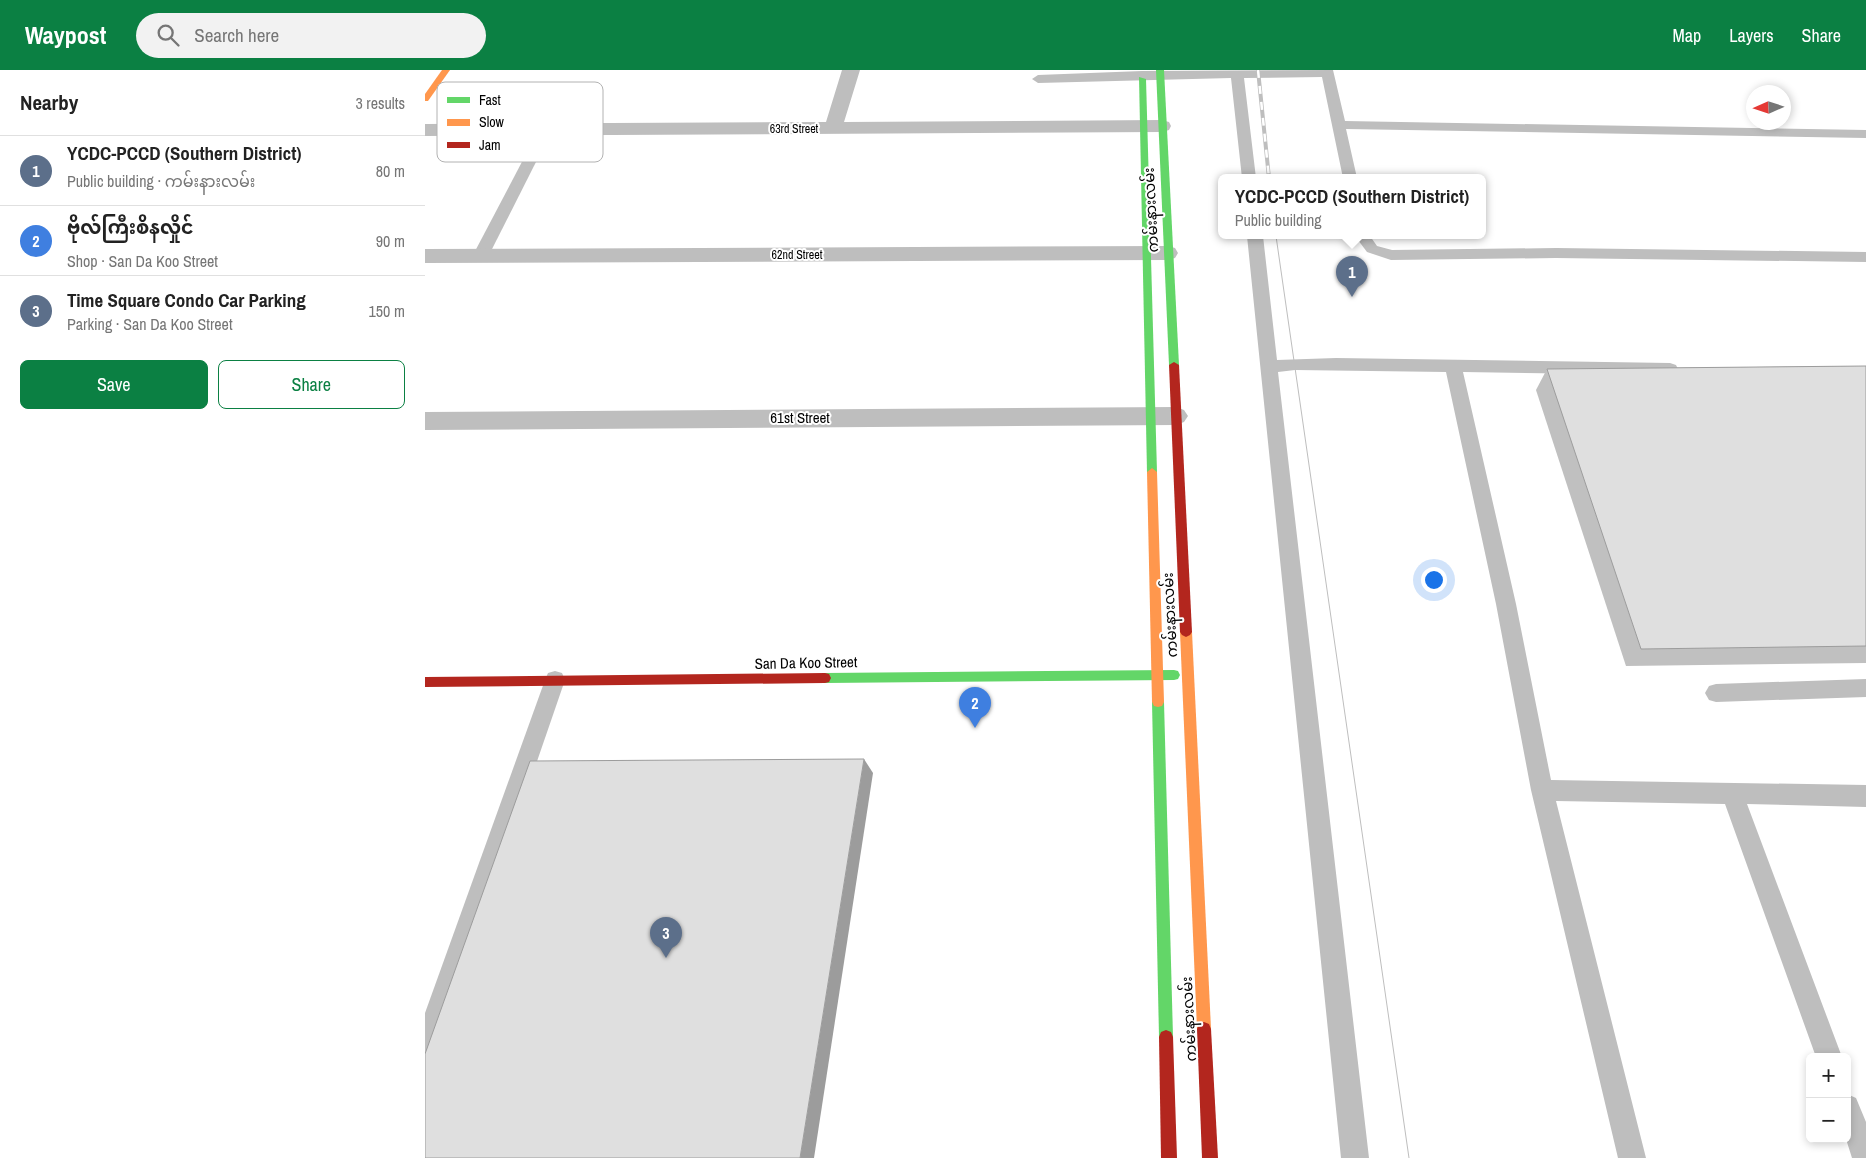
<!DOCTYPE html>
<html lang="en">
<head>
<meta charset="utf-8">
<style>
	body { margin:0; font-family:"Archivo Narrow","Noto Sans Myanmar",sans-serif; background:#f2f2f2; color:#222 }
	.controls { position:absolute; right:15px; bottom:15px; display:grid; overflow:hidden; border-radius:8px; box-shadow:0 2px 8px #0003 }
	.controls button { width:45px; height:45px; display:grid; place-items:center; padding:0; border:0; border-bottom:1px solid #e0e0e0; background:#fff; color:#222; font:25px sans-serif }
	.compass { position:absolute; left:1321px; top:15px; width:45px; height:45px; border-radius:50%; background:#fff; box-shadow:0 2px 8px #0003; rotate:267deg }
	.you { position:absolute; left:1008px; top:509px; width:18px; height:18px; margin:-12px; border:4px solid #fff; border-radius:50%; background:#1a73e8; box-shadow:0 0 0 8px #1a73e833 }
	.badge { display:grid; place-items:center; width:32px; height:32px; border-radius:50%; background:#0b8043; color:#fff; font-size:16px; font-weight:700 }
	.pin { position:absolute; translate:-50% -41px; filter:drop-shadow(0 1px 2px #0008) }
	.pin::after { content:''; position:absolute; top:26px; width:18px; height:15px; background:inherit; clip-path:polygon(0 0,100% 0,50% 100%) }
	.popup { position:absolute; left:793px; top:104px; width:268px; height:65px; box-sizing:border-box; display:grid; place-content:center; border-radius:8px; background:#fff; filter:drop-shadow(0 1px 4px #0005); font-size:16px; white-space:nowrap; color:#767676 }
	.popup b { font-size:19px; color:#222 }
	.popup::after { content:''; position:absolute; left:50%; top:100%; margin-left:-10px; border:10px solid transparent; border-top-color:#fff }
	.list { margin:0; padding:0; list-style:none }
	h2 { display:flex; justify-content:space-between; align-items:center; height:65px; margin:0; padding:0 20px; font-size:21px }
	h2 small { font-size:16px; font-weight:400; color:#767676 }
	.list li { display:grid; grid-template-columns:32px 1fr auto; gap:15px; align-items:center; box-sizing:border-box; height:70px; padding:0 20px; border-top:1px solid #e0e0e0 }
	.list b { display:block; font-size:19px; white-space:nowrap }
	.list p { margin:0; font-size:16px; white-space:nowrap; color:#767676 }
	.list em { font-size:16px; font-style:normal; color:#767676 }
	.actions { display:flex; gap:10px; padding:15px 20px }
	.actions a { flex:1; padding:11px 0; border:1px solid #0b8043; border-radius:8px; text-align:center; font-size:18px; color:#0b8043 }
	.actions .main { background:#0b8043; color:#fff }
	.icon { flex:none; width:28px; height:28px; fill:none; stroke:currentColor; stroke-width:2; stroke-linecap:round; stroke-linejoin:round }
	.map { position:relative; flex:none; width:1441px; height:1088px; overflow:hidden }
	header { display:flex; align-items:center; gap:30px; box-sizing:border-box; height:70px; padding:0 25px; background:#0b8043; color:#fff }
	header strong { font-size:24px }
	nav { display:flex; gap:28px; margin-inline-start:auto; font-size:18px }
	.search { width:350px; height:45px; background:#f2f2f2; display:flex; align-items:center; gap:12px; box-sizing:border-box; padding:0 18px; border-radius:28px; color:#767676; font-size:19px }
	main { display:flex }
	aside { flex:1; background:#fff }
	.map>svg:first-child { display:block }
	.lines { fill:none; stroke-linecap:round; stroke-linejoin:round }
	.lane { fill:#bebebe; fill-rule:evenodd }
	.street { fill:#bebebe; fill-rule:evenodd }
	.fast { fill:#63d668; fill-rule:evenodd }
	.slow { fill:#ff974d; fill-rule:evenodd }
	.jam { fill:#b3261e; fill-rule:evenodd }
	.tram { stroke:#bebebe; stroke-width:1 }
	.rail-casing { stroke:#bebebe; stroke-width:4 }
	.rail { stroke:#fff; stroke-width:2.5; stroke-dasharray:8; stroke-linecap:butt }
	.wall { fill:#c0c0c0 }
	.shaded-wall { fill:#9c9c9c }
	.building { fill:#dfdfdf; stroke:#9c9c9c }
	.labels { text-anchor:middle; stroke-width:4; stroke-linejoin:round; paint-order:stroke }
	.far-street-label { font-size:12px; fill:#000; stroke:#fff }
	.street-label { font-size:15px; fill:#000; stroke:#fff }
	.key { fill:#fff; stroke:#b2b2b2; stroke-width:1 }
	.key-label { font-size:14px; fill:#000 }
</style>
</head>
<body>
<header>
<strong>Waypost</strong>
<div class="search"><svg class="icon" aria-label="search" viewBox="0 0 24 24"><circle cx="10" cy="10" r="6"/><path d="M15 15l6 6"/></svg>Search here</div>
<nav><a>Map</a><a>Layers</a><a>Share</a></nav>
</header>
<main>
<aside>
<h2>Nearby<small>3 results</small></h2>
<ul class="list">
<li><span class="badge" style="background:#5c6f8a">1</span><div><b>YCDC-PCCD (Southern District)</b><p>Public building · ကမ်းနားလမ်း</p></div><em>80 m</em></li>
<li><span class="badge" style="background:#3f7fe0">2</span><div><b>ဗိုလ်ကြီးစိနလှိုင်</b><p>Shop · San Da Koo Street</p></div><em>90 m</em></li>
<li><span class="badge" style="background:#5c6f8a">3</span><div><b>Time Square Condo Car Parking</b><p>Parking · San Da Koo Street</p></div><em>150 m</em></li>
</ul>
<div class="actions"><a class="main">Save</a><a>Share</a></div>
</aside>
<div class="map">
<svg width="1441" height="1088" viewBox="0 0 1441 1088">
	<rect width="100%" height="100%" fill="#fff"/>
	<g class="lines">
		<g class="lane">
			<path d="M908 0 920 51 1441 60V68L921 59 932 108H918L897 7 819 8 831 108H817L806 8 613 13 607 9 613 5 717 1Z"/>
			<path d="M106 84 113 88 64 185 61 188H51L48 185 99 88Z"/>
			<path d="M822 166H838L852 290 911 288 1245 293 1251 295 1253 299 1251 303 1245 305 1038 302 1091 534 1126 710 1441 715V737L1322 734 1417 987H1391L1300 734 1131 731 1221 1088H1193L1106 720 1071 534 1021 302 870 300 853 302 944 1088H916Z"/>
			<path d="M930 166H945L952 176 967 180 1131 178 1441 182V192L1131 188 966 190 942 182Z"/>
			<path d="M130 601 137 603 140 610 13 979 9 988 0 992V943L120 610 123 603Z"/>
			<path d="M1441 609V627L1291 632 1284 630 1280 623 1284 616 1291 614Z"/>
			<path d="M1422 1024 1431 1028 1441 1052V1088H1427L1421 1069H1422Z"/>
		</g>
		<g class="street">
			<path d="M417 0H435L419 52 737 50 744 52 746 56 744 60 737 62 0 66V54L401 52Z"/>
			<path d="M743 176 750 178 753 183 750 188 743 190 0 193V179Z"/>
			<path d="M751 337 759 340 763 346 759 352 751 355 0 360V342Z"/>
		</g>
		<g class="fast">
			<path d="M731 0H739L754 295 749 298 744 295Z"/>
			<path d="M714 7 721 9 732 402 727 406 722 402Z"/>
			<path d="M749 600 753 601 755 605 753 609 749 610 400 613 396 612 394 608 396 604 400 603Z"/>
			<path d="M733 627 737 628 739 632 748 967 746 972 741 974 736 972 734 967 727 632 729 628Z"/>
		</g>
		<g class="slow">
			<path d="M17 0H25L3 31H0V24Z"/>
			<path d="M727 398 732 402 739 632 737 636 733 637 729 636 727 632 722 402Z"/>
			<path d="M761 557 765 559 767 562 786 959 784 964 779 966 774 964 772 959 755 562 757 559Z"/>
		</g>
		<g class="jam">
			<path d="M749 292 754 295 767 562 765 565 761 567 757 565 755 562 744 295Z"/>
			<path d="M400 603 404 604 406 608 404 612 400 613 0 617V607Z"/>
			<path d="M779 952 784 954 786 959 793 1088H777L772 959 774 954Z"/>
			<path d="M741 960 746 962 748 967 752 1088H736L734 967 736 962Z"/>
		</g>
		<path class="tram" d="M851 166 984 1088"/>
		<g class="rail-casing">
			<path id="rail" d="M833 0 844 108"/>
		</g>
		<use href="#rail" class="rail"/>
	</g>
	<path class="wall" d="M1441 296V593L1201 596 1111 320 1122 299Z"/>
	<path class="shaded-wall" d="M439 689 448 703 389 1088H375Z"/>
	<g class="building">
		<path d="M1441 296V576L1216 579 1122 299Z"/>
		<path d="M439 689 375 1088H0V984L105 691Z"/>
	</g>
	<g class="labels">
		<g class="far-street-label">
			<text x="369" y="63">63rd Street</text>
			<text x="372" y="189">62nd Street</text>
		</g>
		<g class="street-label">
			<text transform="translate(726 140) rotate(-93)" y="5">ကမ်းနားလမ်း</text>
			<text x="375" y="353">61st Street</text>
			<text transform="translate(745 545) rotate(-93)" y="5">ကမ်းနားလမ်း</text>
			<text transform="translate(381 593) rotate(-1)" y="5">San Da Koo Street</text>
			<text transform="translate(764 949) rotate(-93)" y="5">ကမ်းနားလမ်း</text>
		</g>
	</g>
	<rect x="12" y="12" width="166" height="80" rx="8" class="key"/>
	<rect x="22" y="27" width="23" height="6" fill="#63d668"/>
	<rect x="22" y="49" width="23" height="7" fill="#ff974d"/>
	<rect x="22" y="72" width="23" height="6" fill="#b3261e"/>
	<g class="key-label">
		<text x="54" y="35">Fast</text>
		<text x="54" y="57">Slow</text>
		<text x="54" y="80">Jam</text>
	</g>
</svg>
<div class="controls">
<button>+</button>
<button>−</button>
</div>
<svg class="compass" viewBox="-18 -18 36 36"><path d="M0-13l5 13h-10z" fill="#e53935"/><path d="M0 13l5-13h-10z" fill="#767676"/></svg>
<div class="you"></div>
<div class="pin badge" style="left:927px;top:227px;background:#5c6f8a">1</div>
<div class="popup"><b>YCDC-PCCD (Southern District)</b>Public building</div>
<div class="pin badge" style="left:550px;top:658px;background:#3f7fe0">2</div>
<div class="pin badge" style="left:241px;top:888px;background:#5c6f8a">3</div>
</div>
</main>
</body>
</html>
